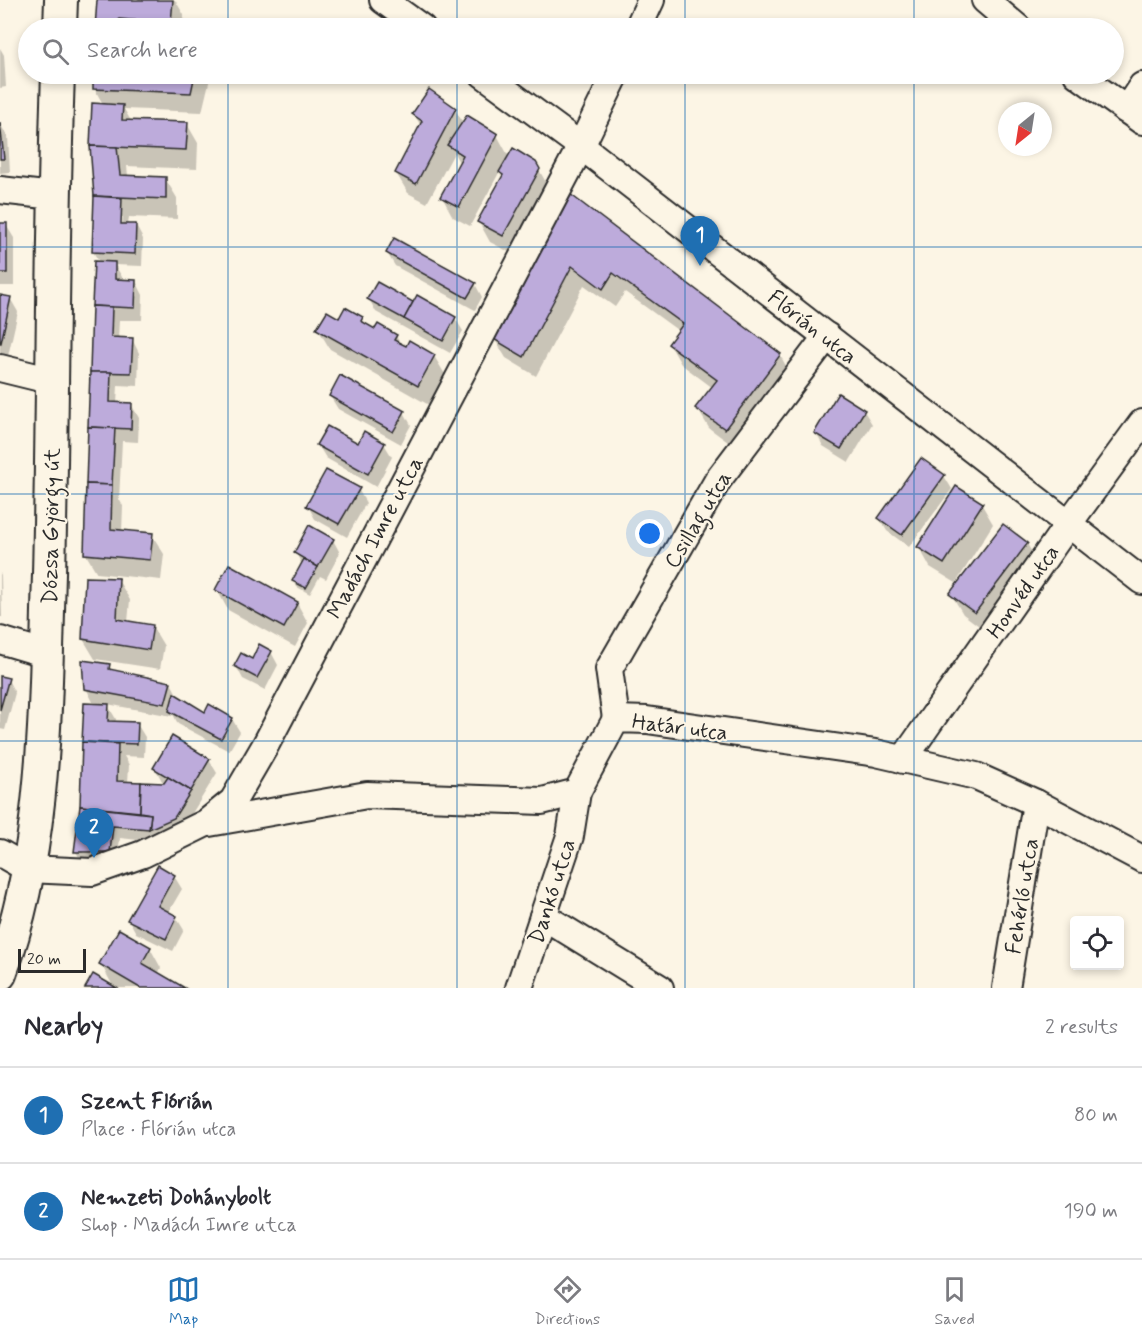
<!DOCTYPE html>
<html lang="en">
<head>
<meta charset="utf-8">
<style>
	body { margin:0; font-family:Mynerve,sans-serif; background:#f7f7f7; color:#2b2b33 }
	.controls { position:absolute; right:18px; bottom:18px; display:grid; overflow:hidden; border-radius:6px; box-shadow:0 3px 9px #0003 }
	.controls button { width:54px; height:54px; display:grid; place-items:center; padding:0; border:0; border-bottom:2px solid #e1e1e2; background:#fff; color:#2b2b33; font:30px sans-serif }
	.compass { position:absolute; left:998px; top:102px; width:54px; height:54px; border-radius:50%; background:#fff; box-shadow:0 3px 9px #0003; rotate:210deg }
	.scale { position:absolute; left:18px; bottom:15px; width:68px; box-sizing:border-box; padding-left:6px; border:3px solid #2b2b2b; border-top:0; font-size:16px; line-height:21px; white-space:nowrap; color:#2b2b2b; -webkit-text-stroke:4px #fcf5e5; paint-order:stroke }
	.you { position:absolute; left:650px; top:534px; width:21px; height:21px; margin:-15px; border:4px solid #fff; border-radius:50%; background:#1a73e8; box-shadow:0 0 0 9px #1a73e833 }
	.badge { display:grid; place-items:center; width:39px; height:39px; border-radius:50%; background:#1f6fb2; color:#fff; font-size:20px; font-weight:700 }
	.pin { position:absolute; translate:-50% -50px; filter:drop-shadow(0 2px 3px #0008) }
	.pin::after { content:''; position:absolute; top:32px; width:21px; height:18px; background:inherit; clip-path:polygon(0 0,100% 0,50% 100%) }
	.list { margin:0; padding:0; list-style:none }
	h2 { display:flex; justify-content:space-between; align-items:center; height:78px; margin:0; padding:0 24px; font-size:26px }
	h2 small { font-size:20px; font-weight:400; color:#7c7c81 }
	.list li { display:grid; grid-template-columns:39px 1fr auto; gap:18px; align-items:center; box-sizing:border-box; height:96px; padding:0 24px; border-top:2px solid #e1e1e2 }
	.list b { display:block; font-size:22px; white-space:nowrap }
	.list p { margin:0; font-size:20px; white-space:nowrap; color:#7c7c81 }
	.list em { font-size:20px; font-style:normal; color:#7c7c81 }
	.icon { flex:none; width:33px; height:33px; fill:none; stroke:currentColor; stroke-width:2; stroke-linecap:round; stroke-linejoin:round }
	.map { position:relative; flex:none; width:1142px; height:988px; overflow:hidden }
	.search { position:absolute; background:#fff; box-shadow:0 3px 9px #0003; left:18px; right:18px; top:18px; height:66px; display:flex; align-items:center; gap:15px; box-sizing:border-box; padding:0 21px; border-radius:33px; color:#7c7c81; font-size:22px }
	.sheet { height:270px; background:#fff }
	nav { display:flex; justify-content:space-around; align-items:center; box-sizing:border-box; height:84px; border-top:2px solid #e1e1e2; background:#fff; font-size:16px; color:#7c7c81 }
	nav a { display:grid; justify-items:center; gap:3px }
	nav .on { color:#1f6fb2 }
	.map>svg:first-child { display:block }
	.shadow { fill:#0003; fill-rule:evenodd }
	.building { fill:#bdabdb; stroke:#2b2b2b; stroke-width:1.5 }
	.lines { fill:none; stroke-linecap:round; stroke-linejoin:round }
	.minor-casing { stroke:#2b2b2b; stroke-width:30 }
	.major-casing { stroke:#2b2b2b; stroke-width:36 }
	.minor { stroke:#fcf5e5; stroke-width:26 }
	.major { stroke:#fcf5e5; stroke-width:32 }
	.grid { fill:none; stroke:#1f6fb2; stroke-width:1.5; stroke-opacity:0.55 }
	.labels { text-anchor:middle; stroke-width:4.5; stroke-linejoin:round; paint-order:stroke }
	.street-label { font-size:22px; fill:#2b2b2b; stroke:#fcf5e5 }
</style>
</head>
<body>
<div class="map">
<svg width="1142" height="988" viewBox="0 0 1142 988">
	<rect width="100%" height="100%" fill="#fcf5e5"/>
	<filter id="ink" filterUnits="userSpaceOnUse"><feTurbulence type="fractalNoise" baseFrequency=".0167" numOctaves="2"/><feDisplacementMap in="SourceGraphic" scale="12" xChannelSelector="R" yChannelSelector="G"/><feConvolveMatrix kernelMatrix="1 2 1 2 8 2 1 2 1" color-interpolation-filters="sRGB"/></filter>
	<g filter="url(#ink)">
		<g class="shadow">
			<path d="M98 0H175L184 15 183 28H97Z"/>
			<path d="M186 26 202 28H186Z"/>
			<path d="M0 48 4 55 6 87 0 88Z"/>
			<path d="M95 74H211L202 112 124 109 131 121 187 124 198 143 197 169 127 166 128 176 165 178 177 198V219L129 217 128 225 136 226 143 239 142 266 115 265 122 277V281H136L143 295 142 320H119L118 339H132L139 353 138 386 118 385 117 404H131L139 418 138 442 122 441 119 499 123 506 122 532 152 535 164 554 161 580 97 573 85 553 95 263H100L93 252 95 196 92 146 104 106 94 88ZM120 217H123L122 231H120Z"/>
			<path d="M455 109 463 123 497 135 509 157 535 163 547 184 515 255 490 242 479 222 503 177 500 171 470 226 453 217 442 197 460 164 454 153 427 203 408 193 396 173 421 126 414 114Z"/>
			<path d="M0 124 8 137 10 172 0 173Z"/>
			<path d="M567 194 780 355 791 375 736 448 709 428 697 408 713 388 681 364 670 345 680 332 625 292 615 307 584 285 536 376 506 358 494 338Z"/>
			<path d="M0 225H6L14 238V286H0Z"/>
			<path d="M387 253 475 284 482 297 475 310 395 266Z"/>
			<path d="M377 284 414 304 455 318 463 331 450 353 376 312 369 299Z"/>
			<path d="M0 296 10 298 18 312 8 356 0 354Z"/>
			<path d="M362 318 367 326 376 331 396 336 401 345 434 356 446 376 429 405 330 349 318 329 340 320Z"/>
			<path d="M330 396 404 412 411 425 401 444 338 409Z"/>
			<path d="M864 411 872 424 849 462 823 446 816 433Z"/>
			<path d="M384 444 392 457 376 487 326 458 318 445Z"/>
			<path d="M944 476 952 489 909 547 887 531 879 518Z"/>
			<path d="M358 489 366 503 347 537 315 519 308 506Z"/>
			<path d="M982 505 993 524 956 583 930 567 919 547Z"/>
			<path d="M1003 526 1027 544 1039 564 987 632 963 614 951 594Z"/>
			<path d="M333 540 340 553 326 579 320 576 310 594 297 587 294 581 302 565 296 553Z"/>
			<path d="M0 573 1 575 2 617H0Z"/>
			<path d="M118 580 130 600 128 622 152 626 164 646 160 669 95 659 83 639Z"/>
			<path d="M217 590 297 603 308 623 295 647 228 610Z"/>
			<path d="M271 652 278 665 265 690 243 679 236 666Z"/>
			<path d="M109 666 113 672 171 683 178 696 206 714 232 719 240 732 229 751 178 724 173 714 172 716 107 704 116 719 115 723 137 724 145 737 144 757 124 756 129 765 128 783 168 785 162 781 155 768 209 760 217 773 181 831 157 842 120 838 117 864 84 865 76 852 81 806 85 705 104 706V704L93 702 86 688ZM83 850H118V853H83Z"/>
			<path d="M0 678 8 680 15 693 5 730 0 729Z"/>
			<path d="M174 876 182 889 168 913 176 917 184 930 173 951 136 933 129 920Z"/>
			<path d="M150 948 161 968 158 974 182 988H87H114L101 964Z"/>
		</g>
		<g class="building">
			<path d="M97 0H173L171 23 119 19 118 28H95Z"/>
			<path d="M93 74H195L191 93 93 89Z"/>
			<path d="M429 89 456 108 416 184 395 173 422 121 412 114Z"/>
			<path d="M92 103 123 105 122 120 188 122 186 150 90 146Z"/>
			<path d="M467 115 498 134 459 207 440 197 463 155 447 145Z"/>
			<path d="M0 122 4 159H0Z"/>
			<path d="M90 146 117 147 120 175 166 177V199L94 196Z"/>
			<path d="M513 148 536 162 540 169 503 236 477 222 503 175 499 172Z"/>
			<path d="M566 191 781 354 725 429 695 408 717 380 668 344 683 324 613 273 603 289 572 266 524 357 492 338Z"/>
			<path d="M94 196 122 198 121 224H136L135 254 92 252Z"/>
			<rect x="0" y="223" width="7" height="50"/>
			<path d="M394 238 476 283 467 298 386 253Z"/>
			<path d="M94 261 115 262V279L136 280 135 308 92 306Z"/>
			<path d="M377 282 413 302 404 319 367 299Z"/>
			<path d="M0 295 11 297 1 343H0Z"/>
			<path d="M417 295 456 317 443 341 404 319Z"/>
			<path d="M92 306 112 307 111 337 133 338 131 373 90 372Z"/>
			<path d="M345 307 363 317 361 321 375 329 378 324 397 335 394 340 406 346 409 340 435 355 418 386 316 329 327 311 339 318Z"/>
			<path d="M90 372H111L110 402 132 403 131 429 88 427Z"/>
			<path d="M340 375 405 411 393 432 329 396Z"/>
			<path d="M838 393 865 410 841 449 814 433Z"/>
			<path d="M327 426 358 443 364 431 385 443 368 474 316 445Z"/>
			<path d="M88 427 115 428 112 485 86 484Z"/>
			<path d="M921 458 945 475 902 535 878 518Z"/>
			<path d="M326 470 360 488 339 524 306 506Z"/>
			<path d="M86 484 112 485 111 529 153 533 150 560 84 554Z"/>
			<path d="M956 486 983 503 944 564 917 547Z"/>
			<path d="M1003 524 1028 543 975 613 949 594Z"/>
			<path d="M309 525 334 539 318 567 294 553Z"/>
			<path d="M304 559 318 567 306 588 292 581Z"/>
			<path d="M229 564 298 602 284 628 215 590Z"/>
			<path d="M85 577 119 578 117 619 153 625 149 650 82 639Z"/>
			<path d="M259 644 272 651 257 678 234 666 241 653 252 659Z"/>
			<path d="M82 660 110 664 109 669 171 682 165 704 84 689Z"/>
			<path d="M0 676 9 678 0 710Z"/>
			<path d="M174 693 205 712 209 704 233 718 221 739 169 711Z"/>
			<path d="M84 703 109 704 108 721 138 722 137 744 82 742Z"/>
			<path d="M172 736 210 759 191 791 153 768Z"/>
			<path d="M82 742 118 744 117 781 141 782 140 812 80 806Z"/>
			<path d="M168 777 191 791 174 818 149 829 151 814 140 812 141 782 164 783Z"/>
			<path d="M80 806 151 814 149 829 113 826 110 852H74Z"/>
			<path d="M158 865 175 875 158 906 177 916 166 939 127 920Z"/>
			<path d="M119 929 151 947 142 963 185 988H140L99 964Z"/>
			<path d="M93 974 117 988H85Z"/>
		</g>
		<g class="lines">
			<g class="minor-casing">
				<g id="minor">
					<path d="M383 0 422 28"/>
					<path d="M985 0 1018 28"/>
					<path d="M638 28 651 0"/>
					<path d="M483 74 581 146 1142 581"/>
					<path d="M1077 74 1142 121"/>
					<path d="M1126 110 1142 86"/>
					<path d="M0 190 54 196"/>
					<path d="M0 368 53 381"/>
					<path d="M0 640 47 654"/>
					<path d="M616 719 609 669 718 480 827 336"/>
					<path d="M903 760 1069 523 1142 423"/>
					<path d="M209 823 367 795 542 801 577 792 616 719 647 720 876 753 976 776 1036 803 1142 859"/>
					<path d="M0 853 28 869 92 872 143 854 206 823 233 801 265 746 581 146 616 74"/>
					<path d="M543 916 660 988"/>
					<path d="M519 988 570 836 577 792"/>
					<path d="M1006 988 1036 803"/>
				</g>
			</g>
			<g class="major-casing">
				<g id="major">
					<path d="M60 28 61 0"/>
					<path d="M0 974C47 847 45 707 49 574 53 407 52 240 58 74"/>
				</g>
			</g>
			<use href="#minor" class="minor"/>
			<use href="#major" class="major"/>
		</g>
	</g>
	<path class="grid" d="M228 0V28M457 0V28M685 0V28M914 0V28M228 74V988M457 74V988M685 74V988M914 74V988M0 247H1142M0 494H1142M0 741H1142"/>
	<g class="labels">
		<g class="street-label">
			<text transform="translate(813 326) rotate(38)" y="8">Flórián utca</text>
			<text transform="translate(697 519) rotate(-59)" y="8">Csillag utca</text>
			<text transform="translate(50 526) rotate(-89)" y="8">Dózsa György út</text>
			<text transform="translate(374 537) rotate(-62)" y="8">Madách Imre utca</text>
			<text transform="translate(1022 591) rotate(-55)" y="8">Honvéd utca</text>
			<text transform="translate(680 726) rotate(7)" y="8">Határ utca</text>
			<text transform="translate(551 891) rotate(-72)" y="8">Dankó utca</text>
			<text transform="translate(1021 896) rotate(-81)" y="8">Fehérló utca</text>
		</g>
	</g>
</svg>
<div class="controls">
<button><svg class="icon" aria-label="locate" viewBox="0 0 24 24"><circle cx="12" cy="12" r="6"/><path d="M12 2v4M12 18v4M2 12h4M18 12h4"/></svg></button>
</div>
<svg class="compass" viewBox="-18 -18 36 36"><path d="M0-13l5 13h-10z" fill="#e53935"/><path d="M0 13l5-13h-10z" fill="#7c7c81"/></svg>
<div class="scale">20 m</div>
<div class="you"></div>
<div class="pin badge" style="left:700px;top:266px">1</div>
<div class="pin badge" style="left:94px;top:858px">2</div>
<div class="search"><svg class="icon" aria-label="search" viewBox="0 0 24 24"><circle cx="10" cy="10" r="6"/><path d="M15 15l6 6"/></svg>Search here</div>
</div>
<section class="sheet">
<h2>Nearby<small>2 results</small></h2>
<ul class="list">
<li><span class="badge">1</span><div><b>Szent Flórián</b><p>Place · Flórián utca</p></div><em>80 m</em></li>
<li><span class="badge">2</span><div><b>Nemzeti Dohánybolt</b><p>Shop · Madách Imre utca</p></div><em>190 m</em></li>
</ul>
</section>
<nav>
<a class="on"><svg class="icon" aria-label="map" viewBox="0 0 24 24"><path d="M3 6l6-2 6 2 6-2v14l-6 2-6-2-6 2zM9 4v14M15 6v14"/></svg>Map</a>
<a><svg class="icon" aria-label="directions" viewBox="0 0 24 24"><path d="M12 3l9 9-9 9-9-9zM9 14v-3h6M13 9l2 2-2 2"/></svg>Directions</a>
<a><svg class="icon" aria-label="saved" viewBox="0 0 24 24"><path d="M7 4h10v16l-5-4-5 4z"/></svg>Saved</a>
</nav>
</body>
</html>
